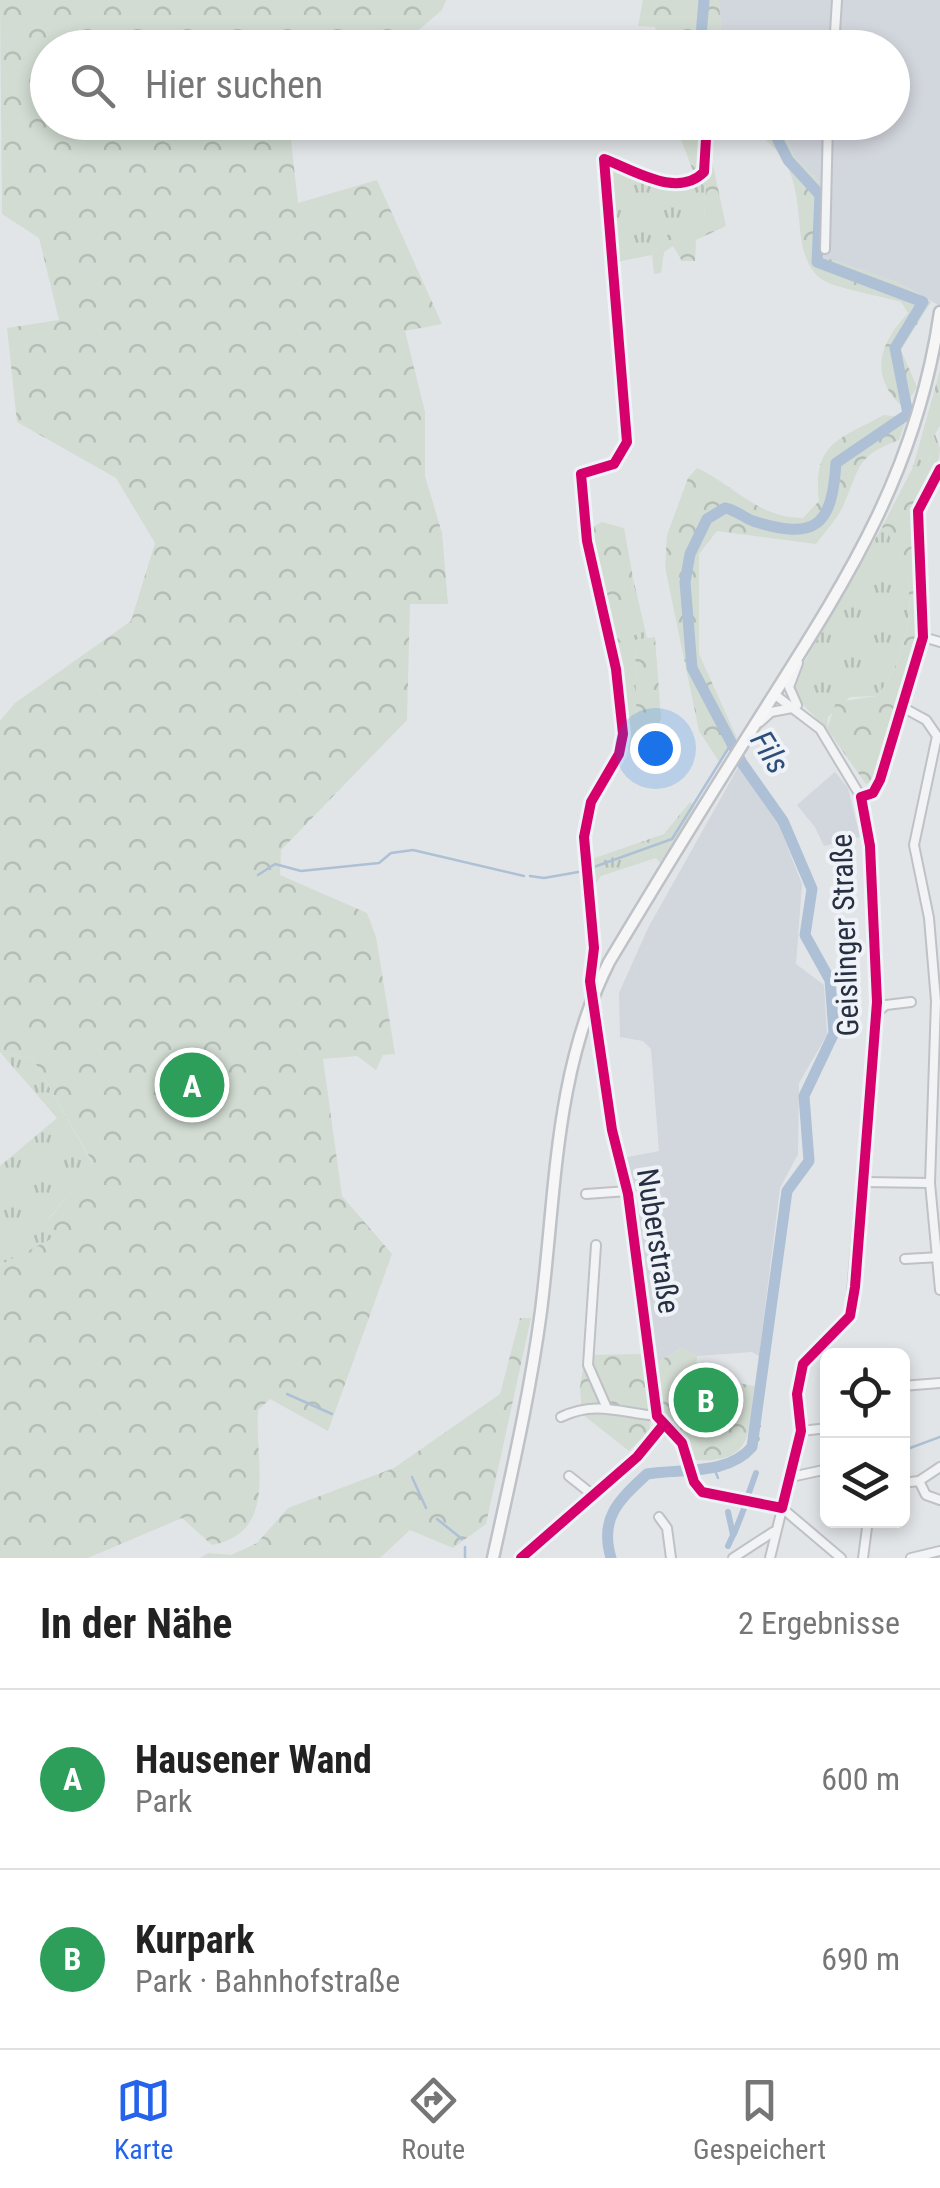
<!DOCTYPE html>
<html lang="de">
<head>
<meta charset="utf-8">
<style>
	body { margin:0; font-family:"Roboto Condensed",sans-serif; background:#f6f6f6; color:#222 }
	.controls { position:absolute; right:30px; bottom:30px; display:grid; overflow:hidden; border-radius:15px; box-shadow:0 5px 15px #0003 }
	.controls button { width:90px; height:90px; display:grid; place-items:center; padding:0; border:0; border-bottom:2px solid #e0e0e0; background:#fff; color:#222; font:50px sans-serif }
	.you { position:absolute; left:655px; top:748px; width:35px; height:35px; margin:-25px; border:8px solid #fff; border-radius:50%; background:#1a73e8; box-shadow:0 0 0 15px #1a73e833 }
	.badge { display:grid; place-items:center; width:65px; height:65px; border-radius:50%; background:#2563eb; color:#fff; font-size:32px; font-weight:700 }
	.pin { position:absolute; translate:-50% -50%; border:5px solid #fff; box-shadow:0 2px 10px #0006 }
	.list { margin:0; padding:0; list-style:none }
	h2 { display:flex; justify-content:space-between; align-items:center; height:130px; margin:0; padding:0 40px; font-size:42px }
	h2 small { font-size:32px; font-weight:400; color:#767676 }
	.list li { display:grid; grid-template-columns:65px 1fr auto; gap:30px; align-items:center; box-sizing:border-box; height:180px; padding:0 40px; border-top:2px solid #e0e0e0 }
	.list b { display:block; font-size:38px; white-space:nowrap }
	.list p { margin:0; font-size:32px; white-space:nowrap; color:#767676 }
	.list em { font-size:32px; font-style:normal; color:#767676 }
	.icon { flex:none; width:55px; height:55px; fill:none; stroke:currentColor; stroke-width:2; stroke-linecap:round; stroke-linejoin:round }
	.map { position:relative; flex:none; width:940px; height:1558px; overflow:hidden }
	.search { position:absolute; background:#fff; box-shadow:0 5px 15px #0003; left:30px; right:30px; top:30px; height:110px; display:flex; align-items:center; gap:25px; box-sizing:border-box; padding:0 35px; border-radius:55px; color:#767676; font-size:38px }
	.sheet { height:490px; background:#fff }
	nav { display:flex; justify-content:space-around; align-items:center; box-sizing:border-box; height:140px; border-top:2px solid #e0e0e0; background:#fff; font-size:28px; color:#767676 }
	nav a { display:grid; justify-items:center; gap:5px }
	nav .on { color:#2563eb }
	.map>svg:first-child { display:block }
	.built { fill:#d2d6dd }
	.grass { fill:url(#grass-tufts) }
	.forest { fill:url(#forest-crowns) }
	.lines { fill:none; stroke-linecap:round; stroke-linejoin:round }
	.stream { stroke:#aec0d6; stroke-width:2.5 }
	.canal { stroke:#aec0d6; stroke-width:6 }
	.river { stroke:#aec0d6; stroke-width:11 }
	.minor-casing { stroke:#bfc1c6; stroke-width:12 }
	.major-casing { stroke:#bec1c6; stroke-width:15 }
	.minor { stroke:#f2f3f4; stroke-width:8 }
	.major { stroke:#f6f6f7; stroke-width:10 }
	.cycleway-casing { stroke:#eff3f7; stroke-width:16 }
	.cycleway { stroke:#d6006c; stroke-width:10 }
	.labels { text-anchor:middle; stroke-width:8; stroke-linejoin:round; paint-order:stroke }
	.street-label { font-size:30px; fill:#273043; stroke:#eff3f7 }
	.water-label { font-size:32px; font-style:italic; fill:#2d4e7b; stroke:#eff3f7 }
</style>
</head>
<body>
<div class="map">
<svg width="940" height="1558" viewBox="0 0 940 1558">
	<defs>
		<pattern id="grass-tufts" width="24" height="20" patternUnits="userSpaceOnUse" patternTransform="scale(2.5)"><rect width="24" height="20" fill="#d2dcd2"/><path d="M3 7l-1-3M5 7V3M7 7l1-3M15 17l-1-3M17 17v-4M19 17l1-3" fill="none" stroke="#b4bdb6"/></pattern>
		<pattern id="forest-crowns" width="20" height="18" patternUnits="userSpaceOnUse" patternTransform="scale(2.5)"><rect width="20" height="18" fill="#d2dcd2"/><path d="M2 6a3 3 0 1 1 6 0M12 15a3 3 0 1 1 6 0" fill="none" stroke="#b4bdb6"/></pattern>
	</defs>
	<rect width="100%" height="100%" fill="#e2e5e8"/>
	<g class="built">
		<path d="M719 0H940V306L897 282 821 256 817 244 822 198 816 177 794 157 782 123 892 122V48L722 47Z"/>
		<path d="M740 764 775 815 802 884 796 964 824 985 827 1035 799 1083 798 1154 780 1188 759 1356 752 1352 697 1356 682 1347 654 1365 638 1226 622 1158 659 1151 651 1049 643 1041 620 1037 619 993 648 928Z"/>
		<path d="M835 772 848 788 860 837 824 846 815 827 797 805Z"/>
	</g>
	<g class="grass">
		<path d="M608 162 668 182 697 178 706 188 704 221 665 236 652 255 611 263 603 181Z"/>
		<path d="M940 370V426L935 434 940 448 924 466 913 467Z"/>
		<path d="M882 527C924 571 914 651 877 696L850 697 828 717 827 729 798 700 793 682Z"/>
		<path d="M633 578 647 638 635 640 637 750 625 748 627 723 616 643 623 641Z"/>
		<path d="M690 802 696 809 660 863 656 858 601 876 594 886 589 860 664 834Z"/>
		<path d="M0 1052 33 1059 93 1164 49 1218 58 1236 0 1265V1166L57 1118Z"/>
	</g>
	<g class="forest">
		<path d="M0 0H446L442 10 414 34 311 30 306 47 48 48V122L289 123 298 203 377 180 442 324 405 331 425 412V476L442 533 448 604H410L407 720 281 850 280 875 367 913 376 937 395 1054 383 1055 376 1070 357 1056 323 1059 342 1196 392 1254 328 1431 270 1399 258 1410C254 1460 280 1532 212 1545L182 1518 88 1558H0V1265L57 1236 49 1219 93 1163 33 1059 0 1052V721L15 703 131 621 155 543 116 478 17 422 7 328 59 320 39 238 2 214Z"/>
		<path d="M643 0H719L722 47H659L655 27 638 26Z"/>
		<path d="M675 123H704L726 226 696 240 695 261H682L673 246 664 252 661 273 654 274 652 255 665 236 704 220 706 188 694 174Z"/>
		<path d="M756 123H782L794 157 816 177 822 198 817 244 821 256 897 282 931 302 901 350 917 387 904 408C867 376 880 343 908 313L901 302C883 296 831 288 820 278 783 248 819 172 759 136Z"/>
		<path d="M884 415 907 418 899 440C856 456 861 466 844 504 838 518 825 532 816 544L717 531 699 554V654L737 738 720 763 699 731 665 567 667 535 688 478 697 468C734 485 758 518 803 518L819 501C812 443 839 439 884 415Z"/>
		<path d="M940 448C940 474 918 487 915 512 912 540 920 570 920 598 920 660 893 722 874 780L866 784 827 729 836 702 877 696C914 651 924 572 882 527L913 467 924 466Z"/>
		<path d="M602 522 624 528 633 578 623 642 616 643 589 529Z"/>
		<path d="M655 637 661 718 651 751 637 750 635 640Z"/>
		<path d="M520 1318H531L486 1524 453 1548 410 1530 380 1558H200L208 1553 231 1555 257 1543 288 1508 394 1468 500 1394Z"/>
		<path d="M682 1347 697 1356 696 1369 711 1378 755 1386C748 1434 754 1463 695 1460L689 1445 662 1414 654 1365Z"/>
		<path d="M645 1354 650 1430 629 1451 582 1414 580 1388 585 1355Z"/>
	</g>
	<g class="lines">
		<g class="stream">
			<path d="M594 867 672 839 731 744"/>
			<path d="M258 875 275 864 301 871 379 863 391 853 413 850 524 876"/>
			<path d="M530 876 544 878 584 871"/>
			<path d="M287 1394 332 1414"/>
			<path d="M757 1425 760 1426"/>
			<path d="M902 1451 940 1437"/>
			<path d="M714 1468 718 1478"/>
			<path d="M412 1477 426 1508"/>
			<path d="M437 1519 462 1539"/>
			<path d="M465 1547V1558"/>
		</g>
		<g class="canal">
			<path d="M752 1438 757 1439"/>
			<path d="M747 1498 756 1473"/>
			<path d="M728 1512 733 1535 728 1546"/>
			<path d="M734 1534 745 1506"/>
		</g>
		<g class="river">
			<path d="M700 48 704 0"/>
			<path d="M611 1558C599 1518 619 1500 647 1474 682 1468 727 1476 752 1447L787 1191 809 1161 804 1096 834 1033 830 980 805 935 812 889 783 821 742 763 692 668 685 582 690 554 707 519 725 508C736 510 743 517 753 521 816 541 832 526 836 463L908 414 895 348 923 302 817 262 820 195 788 160 769 122"/>
		</g>
		<g class="minor-casing">
			<g id="minor">
				<path d="M834 48 837 0"/>
				<path d="M825 249 828 122"/>
				<path d="M923 637 940 642"/>
				<path d="M797 705 789 687 798 663"/>
				<path d="M902 707 926 720 937 736 914 845 929 918 936 1001 930 1183 940 1290"/>
				<path d="M760 722 771 712 792 708"/>
				<path d="M861 797 873 793 880 780 923 637 918 511 940 469"/>
				<path d="M876 1013 886 1005 911 1002"/>
				<path d="M597 1015 612 1130 628 1194 657 1416 682 1443 694 1482 702 1492 782 1508"/>
				<path d="M864 1182 930 1183"/>
				<path d="M586 1194 628 1191"/>
				<path d="M596 1245 588 1365 606 1406"/>
				<path d="M905 1259 940 1257"/>
				<path d="M902 1386 940 1383"/>
				<path d="M561 1417C596 1400 621 1413 657 1416"/>
				<path d="M801 1431 828 1428"/>
				<path d="M569 1476 593 1495"/>
				<path d="M791 1477 828 1469"/>
				<path d="M919 1481 926 1495 940 1500"/>
				<path d="M902 1483 919 1481 940 1467"/>
				<path d="M782 1508 841 1558"/>
				<path d="M571 1513 637 1457 664 1424"/>
				<path d="M659 1517 667 1528 671 1558"/>
				<path d="M733 1558 773 1532"/>
				<path d="M770 1558 801 1431 797 1394 803 1364 850 1316 877 1002 870 846 861 797 820 729 774 694"/>
				<path d="M863 1558 868 1520"/>
				<path d="M911 1558 940 1551"/>
			</g>
		</g>
		<g class="major-casing">
			<path id="major" d="M493 1558C511 1476 530 1394 541 1311 556 1192 554 1071 609 962 657 882 706 802 756 723 843 585 916 478 940 312"/>
		</g>
		<use href="#minor" class="minor"/>
		<use href="#major" class="major"/>
		<g class="cycleway-casing">
			<g id="cycleway">
				<path d="M707 122 704 172C677 199 634 170 604 159L627 442 614 464 581 474 587 541 616 669 623 734 619 754 591 802 584 837 594 948 590 981 612 1130 628 1194 657 1416 682 1443 694 1482 702 1492 782 1508 801 1431 797 1394 803 1364 850 1316 855 1287 877 1002 870 846 861 797 873 793 880 780 923 637 918 511 940 469"/>
				<path d="M521 1558 637 1457 664 1424"/>
			</g>
		</g>
		<use href="#cycleway" class="cycleway"/>
	</g>
	<g class="labels">
		<g class="street-label">
			<text transform="translate(845 935) rotate(-92)" y="10">Geislinger Straße</text>
			<text transform="translate(658 1241) rotate(81)" y="10">Nuberstraße</text>
		</g>
		<g class="water-label">
			<text transform="translate(770 752) rotate(58)" y="11">Fils</text>
		</g>
	</g>
</svg>
<div class="controls">
<button><svg class="icon" aria-label="locate" viewBox="0 0 24 24"><circle cx="12" cy="12" r="6"/><path d="M12 2v4M12 18v4M2 12h4M18 12h4"/></svg></button>
<button><svg class="icon" aria-label="layers" viewBox="0 0 24 24"><path d="M12 4l9 5-9 5-9-5zM3 14l9 5 9-5"/></svg></button>
</div>
<div class="you"></div>
<div class="pin badge" style="left:192px;top:1085px;background:#2e9e5b">A</div>
<div class="pin badge" style="left:706px;top:1400px;background:#2e9e5b">B</div>
<div class="search"><svg class="icon" aria-label="search" viewBox="0 0 24 24"><circle cx="10" cy="10" r="6"/><path d="M15 15l6 6"/></svg>Hier suchen</div>
</div>
<section class="sheet">
<h2>In der Nähe<small>2 Ergebnisse</small></h2>
<ul class="list">
<li><span class="badge" style="background:#2e9e5b">A</span><div><b>Hausener Wand</b><p>Park</p></div><em>600 m</em></li>
<li><span class="badge" style="background:#2e9e5b">B</span><div><b>Kurpark</b><p>Park · Bahnhofstraße</p></div><em>690 m</em></li>
</ul>
</section>
<nav>
<a class="on"><svg class="icon" aria-label="map" viewBox="0 0 24 24"><path d="M3 6l6-2 6 2 6-2v14l-6 2-6-2-6 2zM9 4v14M15 6v14"/></svg>Karte</a>
<a><svg class="icon" aria-label="directions" viewBox="0 0 24 24"><path d="M12 3l9 9-9 9-9-9zM9 14v-3h6M13 9l2 2-2 2"/></svg>Route</a>
<a><svg class="icon" aria-label="saved" viewBox="0 0 24 24"><path d="M7 4h10v16l-5-4-5 4z"/></svg>Gespeichert</a>
</nav>
</body>
</html>
